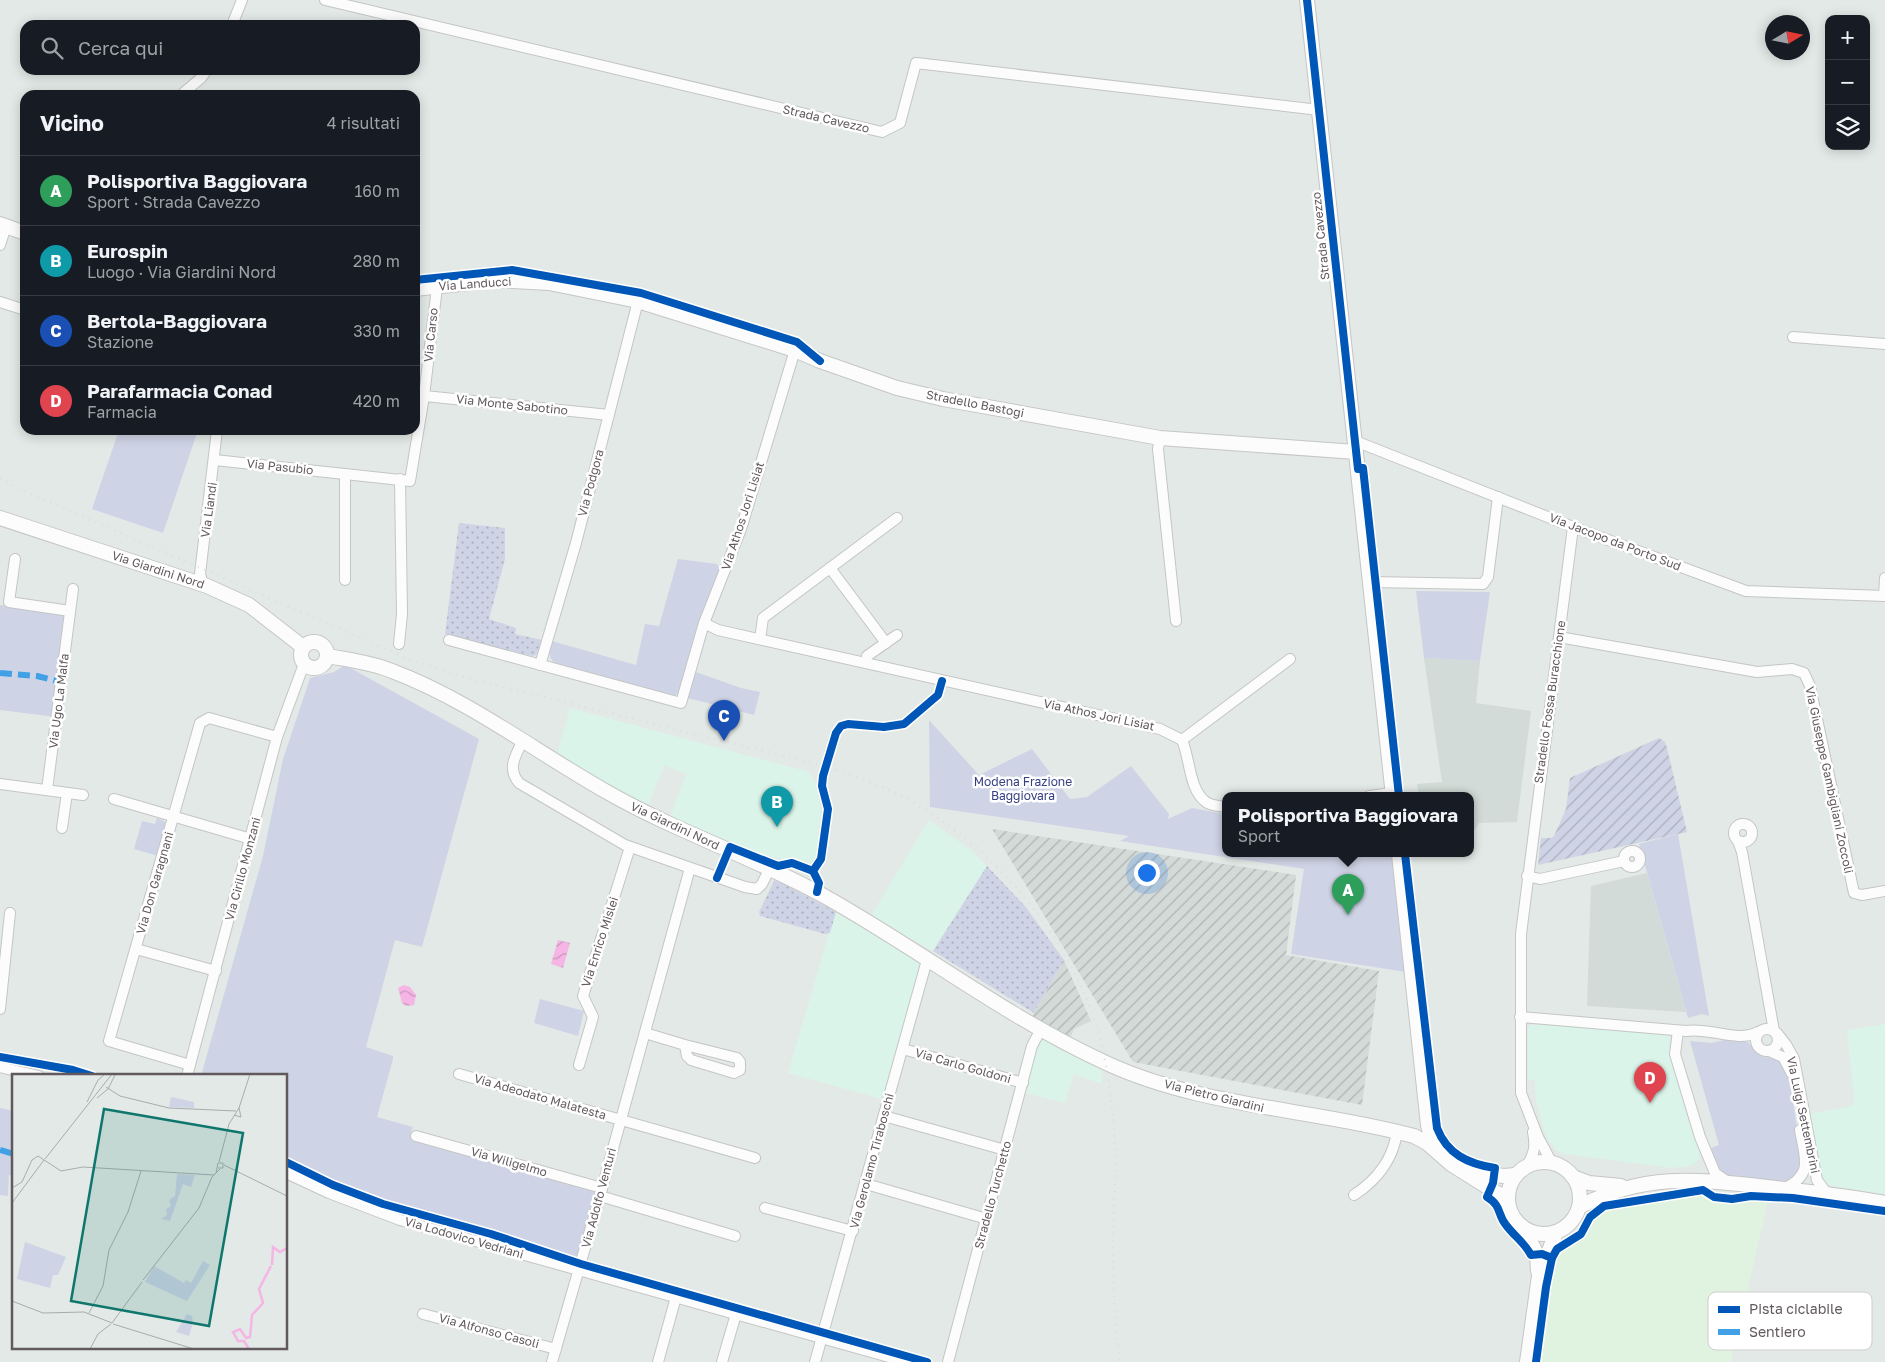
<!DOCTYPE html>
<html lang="it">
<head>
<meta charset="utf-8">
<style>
	body { margin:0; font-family:"Golos Text",sans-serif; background:#242831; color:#f1f3f6 }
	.controls { position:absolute; right:15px; top:15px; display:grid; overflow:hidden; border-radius:10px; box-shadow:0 2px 12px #0003 }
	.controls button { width:45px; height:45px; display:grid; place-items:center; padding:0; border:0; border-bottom:1px solid #363941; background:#171b24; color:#f1f3f6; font:25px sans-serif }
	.compass { position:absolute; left:1765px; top:15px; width:45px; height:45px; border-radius:50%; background:#171b24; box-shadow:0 2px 12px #0003; rotate:80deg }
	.you { position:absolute; left:1146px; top:872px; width:18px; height:18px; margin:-12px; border:4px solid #fff; border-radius:50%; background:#1a73e8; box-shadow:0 0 0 8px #1a73e833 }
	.badge { display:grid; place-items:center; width:32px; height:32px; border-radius:50%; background:#0f766e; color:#fff; font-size:16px; font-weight:700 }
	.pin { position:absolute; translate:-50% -41px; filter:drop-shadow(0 1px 2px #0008) }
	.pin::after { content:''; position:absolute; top:26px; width:18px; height:15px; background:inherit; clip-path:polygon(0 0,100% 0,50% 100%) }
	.popup { position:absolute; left:1222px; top:792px; width:252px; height:65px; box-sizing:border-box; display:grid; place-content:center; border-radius:10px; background:#171b24; filter:drop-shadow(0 1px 4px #0005); font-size:16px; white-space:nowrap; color:#9ea1a6 }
	.popup b { font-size:19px; color:#f1f3f6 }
	.popup::after { content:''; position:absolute; left:50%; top:100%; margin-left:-10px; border:10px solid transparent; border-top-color:#171b24 }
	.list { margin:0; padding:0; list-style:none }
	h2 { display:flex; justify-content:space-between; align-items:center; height:65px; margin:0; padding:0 20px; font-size:21px }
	h2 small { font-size:16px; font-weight:400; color:#9ea1a6 }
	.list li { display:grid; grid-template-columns:32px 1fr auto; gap:15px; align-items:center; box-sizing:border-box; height:70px; padding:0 20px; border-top:1px solid #363941 }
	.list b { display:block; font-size:19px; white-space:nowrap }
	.list p { margin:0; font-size:16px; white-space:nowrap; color:#9ea1a6 }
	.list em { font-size:16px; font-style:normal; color:#9ea1a6 }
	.icon { flex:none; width:28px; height:28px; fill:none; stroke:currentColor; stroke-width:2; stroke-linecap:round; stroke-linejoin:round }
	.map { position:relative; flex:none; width:1885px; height:1362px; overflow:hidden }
	.search { position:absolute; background:#171b24; box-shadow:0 2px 12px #0003; left:20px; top:20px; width:400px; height:55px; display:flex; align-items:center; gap:12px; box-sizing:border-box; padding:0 18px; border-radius:15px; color:#9ea1a6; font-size:19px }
	.panel { position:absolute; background:#171b24; box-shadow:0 2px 12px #0003; left:20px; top:90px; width:400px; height:345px; border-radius:15px }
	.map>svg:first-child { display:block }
	.commercial { fill:#dbf4e9 }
	.industrial { fill:url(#industrial-furrows) }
	.education { fill:#d2dbd7 }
	.medical { fill:#e0f2e0 }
	.grass { fill:url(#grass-dots) }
	.park { fill:#ced4e5 }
	.garden { fill:url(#garden-furrows) }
	.water { fill:url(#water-waves) }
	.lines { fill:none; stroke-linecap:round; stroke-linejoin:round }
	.street-casing { stroke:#c4c5c5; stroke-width:12 }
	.secondary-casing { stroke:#c5c6c5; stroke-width:16 }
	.street { stroke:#fbfcfb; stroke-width:10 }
	.secondary { stroke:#fbfcfb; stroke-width:14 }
	.rail { stroke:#ddddde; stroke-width:2.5; stroke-dasharray:1 6; stroke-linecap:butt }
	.quiet { stroke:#42a1e6; stroke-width:6; stroke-dasharray:12 6; stroke-linecap:butt }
	.cycleway-casing { stroke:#fff; stroke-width:11 }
	.cycleway { stroke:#0057b8; stroke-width:8 }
	.labels { text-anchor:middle; stroke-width:5; stroke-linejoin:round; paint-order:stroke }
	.street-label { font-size:12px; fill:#61595e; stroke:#fff }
	.park-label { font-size:12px; fill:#364083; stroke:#fff }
	.inset-river { fill:none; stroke:#f5b5e5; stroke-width:2.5 }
	.inset-road { fill:none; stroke:#ababac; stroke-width:1 }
	.view { fill:#0f766e; fill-opacity:0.15; stroke:#0f766e; stroke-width:2.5 }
	.inset-edge { fill:none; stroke:#61595e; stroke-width:2.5 }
	.key { fill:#fff; stroke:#d0cdcf; stroke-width:1 }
	.key-label { font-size:14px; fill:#61595e }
</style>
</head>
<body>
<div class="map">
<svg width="1885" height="1362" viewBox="0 0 1885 1362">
	<defs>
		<pattern id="industrial-furrows" width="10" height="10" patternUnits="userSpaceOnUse" patternTransform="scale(1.25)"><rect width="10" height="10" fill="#d4dad7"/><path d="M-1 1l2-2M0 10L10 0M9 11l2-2" fill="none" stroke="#afb4b2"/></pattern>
		<pattern id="grass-dots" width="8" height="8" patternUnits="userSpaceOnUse" patternTransform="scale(1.25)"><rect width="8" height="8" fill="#ced4e5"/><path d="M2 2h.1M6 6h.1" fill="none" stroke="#abafbd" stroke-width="1.8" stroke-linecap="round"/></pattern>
		<pattern id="garden-furrows" width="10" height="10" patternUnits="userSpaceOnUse" patternTransform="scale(1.25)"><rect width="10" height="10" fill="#ced4e5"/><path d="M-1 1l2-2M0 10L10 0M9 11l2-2" fill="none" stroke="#abafbd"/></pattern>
		<pattern id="water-waves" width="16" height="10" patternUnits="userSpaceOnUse" patternTransform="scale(1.25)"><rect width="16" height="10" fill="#f5b5e5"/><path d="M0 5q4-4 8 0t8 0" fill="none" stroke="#ca96bd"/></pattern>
	</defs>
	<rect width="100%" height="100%" fill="#e3e9e6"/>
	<g class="commercial">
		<path d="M570 708 809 772 816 785 821 808 816 857 809 864 743 851 670 818 686 774 664 765 648 806 618 791 557 754Z"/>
		<path d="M929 820 971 850 987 866 933 951 870 917Z"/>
		<path d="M836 909 921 962 885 1100 788 1073Z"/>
		<path d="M1537 1023 1670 1036 1669 1050 1689 1123 1696 1137 1700 1159 1691 1166 1671 1168 1565 1154 1557 1151 1548 1140 1544 1130 1536 1101 1535 1080H1528V1027L1530 1025H1537Z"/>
		<path d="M1885 1024V1194L1826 1185 1822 1182 1809 1114 1852 1106 1854 1098 1847 1030Z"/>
		<path d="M1045 1036 1101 1066 1102 1084 1074 1074 1065 1103 1026 1093 1037 1048Z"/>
	</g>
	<g class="industrial">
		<path d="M992 829 1296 875 1286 955 1379 971 1362 1105 1133 1062Z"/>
		<path d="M1064 960 1091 1021 1074 1029 1069 1041 1031 1019Z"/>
	</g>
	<g class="education">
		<path d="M1424 658 1480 661 1476 703 1531 711 1517 822 1479 823 1471 835 1470 796H1419L1417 784 1442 782Z"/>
		<path d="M1647 873 1686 1012 1587 1006 1591 886Z"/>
	</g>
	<path class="medical" d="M1696 1193H1704L1715 1199 1735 1201 1749 1198 1768 1201 1731 1362H1539L1550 1278 1554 1263 1563 1248 1580 1237 1597 1213 1603 1210Z"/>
	<g class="grass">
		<path d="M459 523 505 528V559L489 619 516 628 515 634 542 640 536 655 532 656 445 634Z"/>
		<path d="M987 866 1025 906 1064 960 1034 1013 933 951Z"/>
		<path d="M775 879 836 912 830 933 825 934 760 916 759 912Z"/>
	</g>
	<g class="park">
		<path d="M119 430H198L163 533 92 509Z"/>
		<path d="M678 559 717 564 721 571 697 629 679 693 673 696 555 663C547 657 550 650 552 641L636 665 645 624 659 626Z"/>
		<path d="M1416 591 1490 592 1480 661 1424 658Z"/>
		<path d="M0 605 70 615 56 717 0 710Z"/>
		<path d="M345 665 479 739 422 947 395 940 366 1047 393 1056V1059L377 1117 413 1127 410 1135 602 1188 581 1261C482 1230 379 1205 286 1158V1076H201L263 856 283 759 310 678 334 672Z"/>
		<path d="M696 672 741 688 760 692 754 715 688 698Z"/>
		<path d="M929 720 979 775 1032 749 1070 799 1087 797 1131 766 1169 814 1168 819 1192 808 1225 814 1226 854H1393L1406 972 1291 954 1304 869 1120 841 1129 836 930 807Z"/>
		<path d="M157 818 164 821 166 825 158 856 134 849 142 821 155 824Z"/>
		<path d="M1678 834 1709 1016 1702 1014 1688 1018 1639 844Z"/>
		<path d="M540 999 584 1011 578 1036 534 1023Z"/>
		<path d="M1728 1039 1747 1041C1760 1054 1756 1059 1777 1057L1789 1074 1802 1162 1801 1171 1787 1182 1726 1176 1716 1165 1711 1148 1719 1145 1690 1041 1712 1043Z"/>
		<path d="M0 1108 14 1111V1175H9L8 1196 0 1195Z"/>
	</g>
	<path class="garden" d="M1659 738 1665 742 1667 748 1687 832 1538 865 1541 838H1551L1554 836 1566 809 1570 778Z"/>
	<g class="water">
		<path d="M558 940 570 943 563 968 551 964Z"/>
		<path d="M404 985 410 987 416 995 414 1005 406 1006 402 1003 398 988Z"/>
	</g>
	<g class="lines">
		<g class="street-casing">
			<g id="street">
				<path d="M325 0 882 132 900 123 916 63 1319 110"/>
				<path d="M232 25 242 0"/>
				<path d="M181 95 201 78 207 70"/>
				<path d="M0 245 6 226"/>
				<path d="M0 302 25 310"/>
				<path d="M1793 337 1885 344"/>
				<path d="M795 350 741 529 704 623 718 630 1160 729 1182 740C1190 758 1189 790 1206 802 1211 806 1220 806 1226 807"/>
				<path d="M415 395 609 415"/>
				<path d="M1160 438 1158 449 1176 621"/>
				<path d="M1355 441 1573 527 1746 591 1885 596"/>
				<path d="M215 460 410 481 424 396 438 279"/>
				<path d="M345 474V580"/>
				<path d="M15 559 9 602 70 611"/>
				<path d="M830 568 886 643"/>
				<path d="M1370 582 1483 584 1488 577 1498 497"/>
				<path d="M207 586 202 581 200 574 217 430"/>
				<path d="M1884 596 1885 578"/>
				<path d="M1559 637 1757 672 1792 669 1804 673 1810 686 1854 893 1862 895 1885 891"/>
				<path d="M760 639 763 618 897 518"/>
				<path d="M449 640 681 703 704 623"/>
				<path d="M399 644 402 614 400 479"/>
				<path d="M866 663 867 656 897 635"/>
				<path d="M540 665 576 543 638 301"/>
				<path d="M1182 740 1290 659"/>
				<path d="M522 742C515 757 507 768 519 783L625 845 745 887 757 889 762 884 770 868"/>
				<path d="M0 784 83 795"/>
				<path d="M47 790 73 589"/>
				<path d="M1369 796 1392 793"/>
				<path d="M114 799 251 839"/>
				<circle cx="1743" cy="833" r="9"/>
				<path d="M62 828 67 793"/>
				<path d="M1738 841 1742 852 1774 1031"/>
				<circle cx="1632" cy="859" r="8"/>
				<path d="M1527 876 1540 879 1624 861"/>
				<path d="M136 949 216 971"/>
				<path d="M0 1009 10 913"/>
				<path d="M1520 1017 1686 1031C1710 1027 1737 1043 1758 1032"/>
				<circle cx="1767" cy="1040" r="11"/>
				<path d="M1678 1031 1675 1054 1700 1137 1715 1173 1728 1182"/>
				<path d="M645 1033 685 1045 687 1056 691 1060 734 1073 740 1070V1062L737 1058 685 1045"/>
				<path d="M1777 1033 1787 1046 1794 1059 1817 1180 1825 1191 1831 1194"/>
				<path d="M903 1049 1023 1083"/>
				<path d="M1769 1051 1783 1057 1792 1074"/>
				<path d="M190 1065 109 1041 200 723 209 718 277 737"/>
				<path d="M579 1065 593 1017 583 996 630 847"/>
				<path d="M0 1067 39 1076"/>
				<path d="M459 1074 755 1158"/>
				<path d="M187 1076 277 737 304 664"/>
				<path d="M884 1116 1005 1150"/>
				<path d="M416 1136 602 1188"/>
				<path d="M1552 1163 1538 1137 1521 1093V934L1573 527"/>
				<path d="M1526 1167C1534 1155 1536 1147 1533 1132"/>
				<path d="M286 1173 329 1193 400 1220 907 1362"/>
				<path d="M866 1184 987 1219"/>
				<path d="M1783 1189C1814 1175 1805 1159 1800 1130"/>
				<path d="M1354 1195C1377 1180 1393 1159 1397 1132"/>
				<path d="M600 1196 735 1236"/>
				<path d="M765 1208 853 1231"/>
				<path d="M423 1314 556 1349"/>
				<path d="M552 1362 600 1196 690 868"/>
				<path d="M658 1362 676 1297"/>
				<path d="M722 1362 736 1314"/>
				<path d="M815 1362 927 960"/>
				<path d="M948 1362 1032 1046 1041 1029"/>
			</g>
		</g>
		<g class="secondary-casing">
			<g id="secondary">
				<path d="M1307 0 1393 796"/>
				<path d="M0 224 25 233"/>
				<path d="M415 289 496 280 549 283 638 301 795 350 820 361 897 388 943 399 1160 438 1356 452"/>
				<path d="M0 518 207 586 249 605 303 647"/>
				<circle cx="314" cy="655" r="13"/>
				<path d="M328 656C349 660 373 663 392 671 469 700 536 752 607 792 677 832 754 857 824 896 919 949 1006 1017 1104 1062 1202 1108 1311 1108 1414 1136L1427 1143 1451 1164 1508 1200"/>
				<path d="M1399 854 1428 1125 1431 1137 1438 1149"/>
				<circle cx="1544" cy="1198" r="36"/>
				<path d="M1467 1172 1504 1176 1516 1175"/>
				<path d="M1573 1177 1589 1183 1621 1186"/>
				<path d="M1579 1207C1647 1171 1702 1180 1776 1188 1812 1192 1849 1196 1885 1203"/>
				<path d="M1523 1228 1537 1254 1538 1271"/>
				<path d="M1527 1362 1539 1276 1556 1233"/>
			</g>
		</g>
		<use href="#street" class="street"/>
		<use href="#secondary" class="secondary"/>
		<path class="rail" d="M0 478 20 489 413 661 475 680 809 762C840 772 873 781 902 796 992 845 1068 932 1098 1031 1106 1059 1110 1088 1113 1117 1118 1161 1113 1205 1113 1249 1113 1286 1115 1325 1120 1362"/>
		<g class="quiet">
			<path d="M0 673 37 676 61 682"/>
			<path d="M0 1150 14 1154"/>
		</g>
		<g class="cycleway-casing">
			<g id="cycleway">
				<path d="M1307 0 1358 469 1363 468 1399 796"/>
				<path d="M415 280 512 270 641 293 797 342 820 361"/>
				<path d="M1405 854 1437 1128C1447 1154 1468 1164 1495 1168L1493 1183 1487 1197C1502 1206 1497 1214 1506 1225 1515 1237 1524 1242 1531 1255L1542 1254 1552 1258"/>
				<path d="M717 878 730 847 778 866 792 863 813 871"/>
				<path d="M817 892 819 883 813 871 821 859 828 809 822 786 823 776 836 733 841 726 848 724 884 727 904 724 938 695 942 681"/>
				<path d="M0 1057 73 1070 92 1076"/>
				<path d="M286 1162 333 1185 383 1204 491 1234 581 1264 927 1362"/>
				<path d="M1536 1362 1546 1287 1552 1258 1557 1249 1581 1234 1590 1217 1604 1206 1703 1190 1714 1197 1732 1199 1751 1196 1793 1198 1885 1211"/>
			</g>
		</g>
		<use href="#cycleway" class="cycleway"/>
	</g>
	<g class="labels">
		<g class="street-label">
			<text transform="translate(826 119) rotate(13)" y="4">Strada Cavezzo</text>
			<text transform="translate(1321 236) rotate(-96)" y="4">Strada Cavezzo</text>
			<text transform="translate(475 284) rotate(-4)" y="4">Via Landucci</text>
			<text transform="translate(431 335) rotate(-84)" y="4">Via Carso</text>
			<text transform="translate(975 404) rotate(11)" y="4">Stradello Bastogi</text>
			<text transform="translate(512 405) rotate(6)" y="4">Via Monte Sabotino</text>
			<text transform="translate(280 467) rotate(6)" y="4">Via Pasubio</text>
			<text transform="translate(591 483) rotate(-75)" y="4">Via Podgora</text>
			<text transform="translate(209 510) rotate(-82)" y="4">Via Liandi</text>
			<text transform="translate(743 516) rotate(-72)" y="4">Via Athos Jori Lisiat</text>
			<text transform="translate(1615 542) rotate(21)" y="4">Via Jacopo da Porto Sud</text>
			<text transform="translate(158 570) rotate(18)" y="4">Via Giardini Nord</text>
			<text transform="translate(59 701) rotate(-83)" y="4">Via Ugo La Malfa</text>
			<text transform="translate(1550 702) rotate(-82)" y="4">Stradello Fossa Buracchione</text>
			<text transform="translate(1099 715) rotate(12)" y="4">Via Athos Jori Lisiat</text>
			<text transform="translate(1829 780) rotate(78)" y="4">Via Giuseppe Gambigliani Zoccoli</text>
			<text transform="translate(675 826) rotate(25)" y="4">Via Giardini Nord</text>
			<text transform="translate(243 869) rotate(-75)" y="4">Via Cirillo Monzani</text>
			<text transform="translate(155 883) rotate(-74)" y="4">Via Don Garagnani</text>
			<text transform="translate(600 942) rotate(-72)" y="4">Via Enrico Mislei</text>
			<text transform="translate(963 1066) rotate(16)" y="4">Via Carlo Goldoni</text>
			<text transform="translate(1214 1096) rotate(14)" y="4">Via Pietro Giardini</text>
			<text transform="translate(540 1097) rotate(16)" y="4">Via Adeodato Malatesta</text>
			<text transform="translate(1803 1115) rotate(78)" y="4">Via Luigi Settembrini</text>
			<text transform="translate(872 1161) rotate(-75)" y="4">Via Gerolamo Tiraboschi</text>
			<text transform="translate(509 1162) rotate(16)" y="4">Via Wiligelmo</text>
			<text transform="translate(993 1195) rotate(-75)" y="4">Stradello Turchetto</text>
			<text transform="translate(599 1198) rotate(-75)" y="4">Via Adolfo Venturi</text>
			<text transform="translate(464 1238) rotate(16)" y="4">Via Lodovico Vedriani</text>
			<text transform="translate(489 1331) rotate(15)" y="4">Via Alfonso Casoli</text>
		</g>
		<g class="park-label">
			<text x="1023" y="786">Modena Frazione<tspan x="1023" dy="14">Baggiovara</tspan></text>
		</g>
	</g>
	<g transform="translate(12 1074)">
		<rect width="275" height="275" fill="#e3e9e6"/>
		<path d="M159 23 182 28V34L157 33ZM165 100 183 101 179 113 171 110 158 147 149 145 155 141 154 135 159 132 157 126 163 122ZM13 168 54 183 46 201H41L38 214 5 205ZM191 187 198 191 175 227 133 208 142 192 172 209 174 206 179 209ZM175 240 180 242 181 249 177 262 164 258Z" fill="#ced4e5"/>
		<path class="inset-river" d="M260 191 261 173 268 178 275 174M237 275 232 267H226L221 258 228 255 234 264 238 263 240 241 251 229 247 215 259 192"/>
		<path class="inset-road" d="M94 13 108 22 157 34 224 37M85 24 96 15 103 1M75 28 86 6 93 0M222 41 229 43 227 34M33 85 100 0M207 88 217 50 227 34 238 0M212 91 275 122M204 99 206 89H211V94H206M0 114 10 108 20 86 26 82 49 97 71 93 202 101M0 129 32 86M131 206 187 134 200 103 208 95M0 227 31 239 72 238 100 249M77 239 91 212 97 176 116 138 129 97M100 249 130 208M101 250 182 275M78 275 86 260 99 250"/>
		<path class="view" d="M92 35 231 59 197 252 59 227Z"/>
		<rect width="275" height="275" class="inset-edge"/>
	</g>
	<rect x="1708" y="1292" width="164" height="58" rx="8" class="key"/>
	<rect x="1718" y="1306" width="22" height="7" fill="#0057b8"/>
	<rect x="1718" y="1329" width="22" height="6" fill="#42a1e6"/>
	<g class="key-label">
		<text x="1749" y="1314">Pista ciclabile</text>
		<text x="1749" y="1337">Sentiero</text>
	</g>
</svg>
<div class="controls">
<button>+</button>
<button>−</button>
<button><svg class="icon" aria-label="layers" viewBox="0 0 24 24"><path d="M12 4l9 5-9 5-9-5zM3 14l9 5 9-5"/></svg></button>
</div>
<svg class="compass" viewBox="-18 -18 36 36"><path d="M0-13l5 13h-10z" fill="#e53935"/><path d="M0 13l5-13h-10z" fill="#9ea1a6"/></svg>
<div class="you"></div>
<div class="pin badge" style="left:1348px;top:915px;background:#2e9e5b">A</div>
<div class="popup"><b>Polisportiva Baggiovara</b>Sport</div>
<div class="pin badge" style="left:777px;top:827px;background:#0f9aa8">B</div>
<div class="pin badge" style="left:724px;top:741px;background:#1a4fb4">C</div>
<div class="pin badge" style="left:1650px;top:1103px;background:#e0444e">D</div>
<div class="search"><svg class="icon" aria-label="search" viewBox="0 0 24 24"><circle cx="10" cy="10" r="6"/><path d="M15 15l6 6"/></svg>Cerca qui</div>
<section class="panel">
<h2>Vicino<small>4 risultati</small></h2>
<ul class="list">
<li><span class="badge" style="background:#2e9e5b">A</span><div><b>Polisportiva Baggiovara</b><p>Sport · Strada Cavezzo</p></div><em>160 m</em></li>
<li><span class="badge" style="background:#0f9aa8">B</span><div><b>Eurospin</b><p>Luogo · Via Giardini Nord</p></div><em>280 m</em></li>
<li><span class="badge" style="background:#1a4fb4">C</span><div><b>Bertola-Baggiovara</b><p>Stazione</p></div><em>330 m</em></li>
<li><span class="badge" style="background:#e0444e">D</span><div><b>Parafarmacia Conad</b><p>Farmacia</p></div><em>420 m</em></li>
</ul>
</section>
</div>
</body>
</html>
